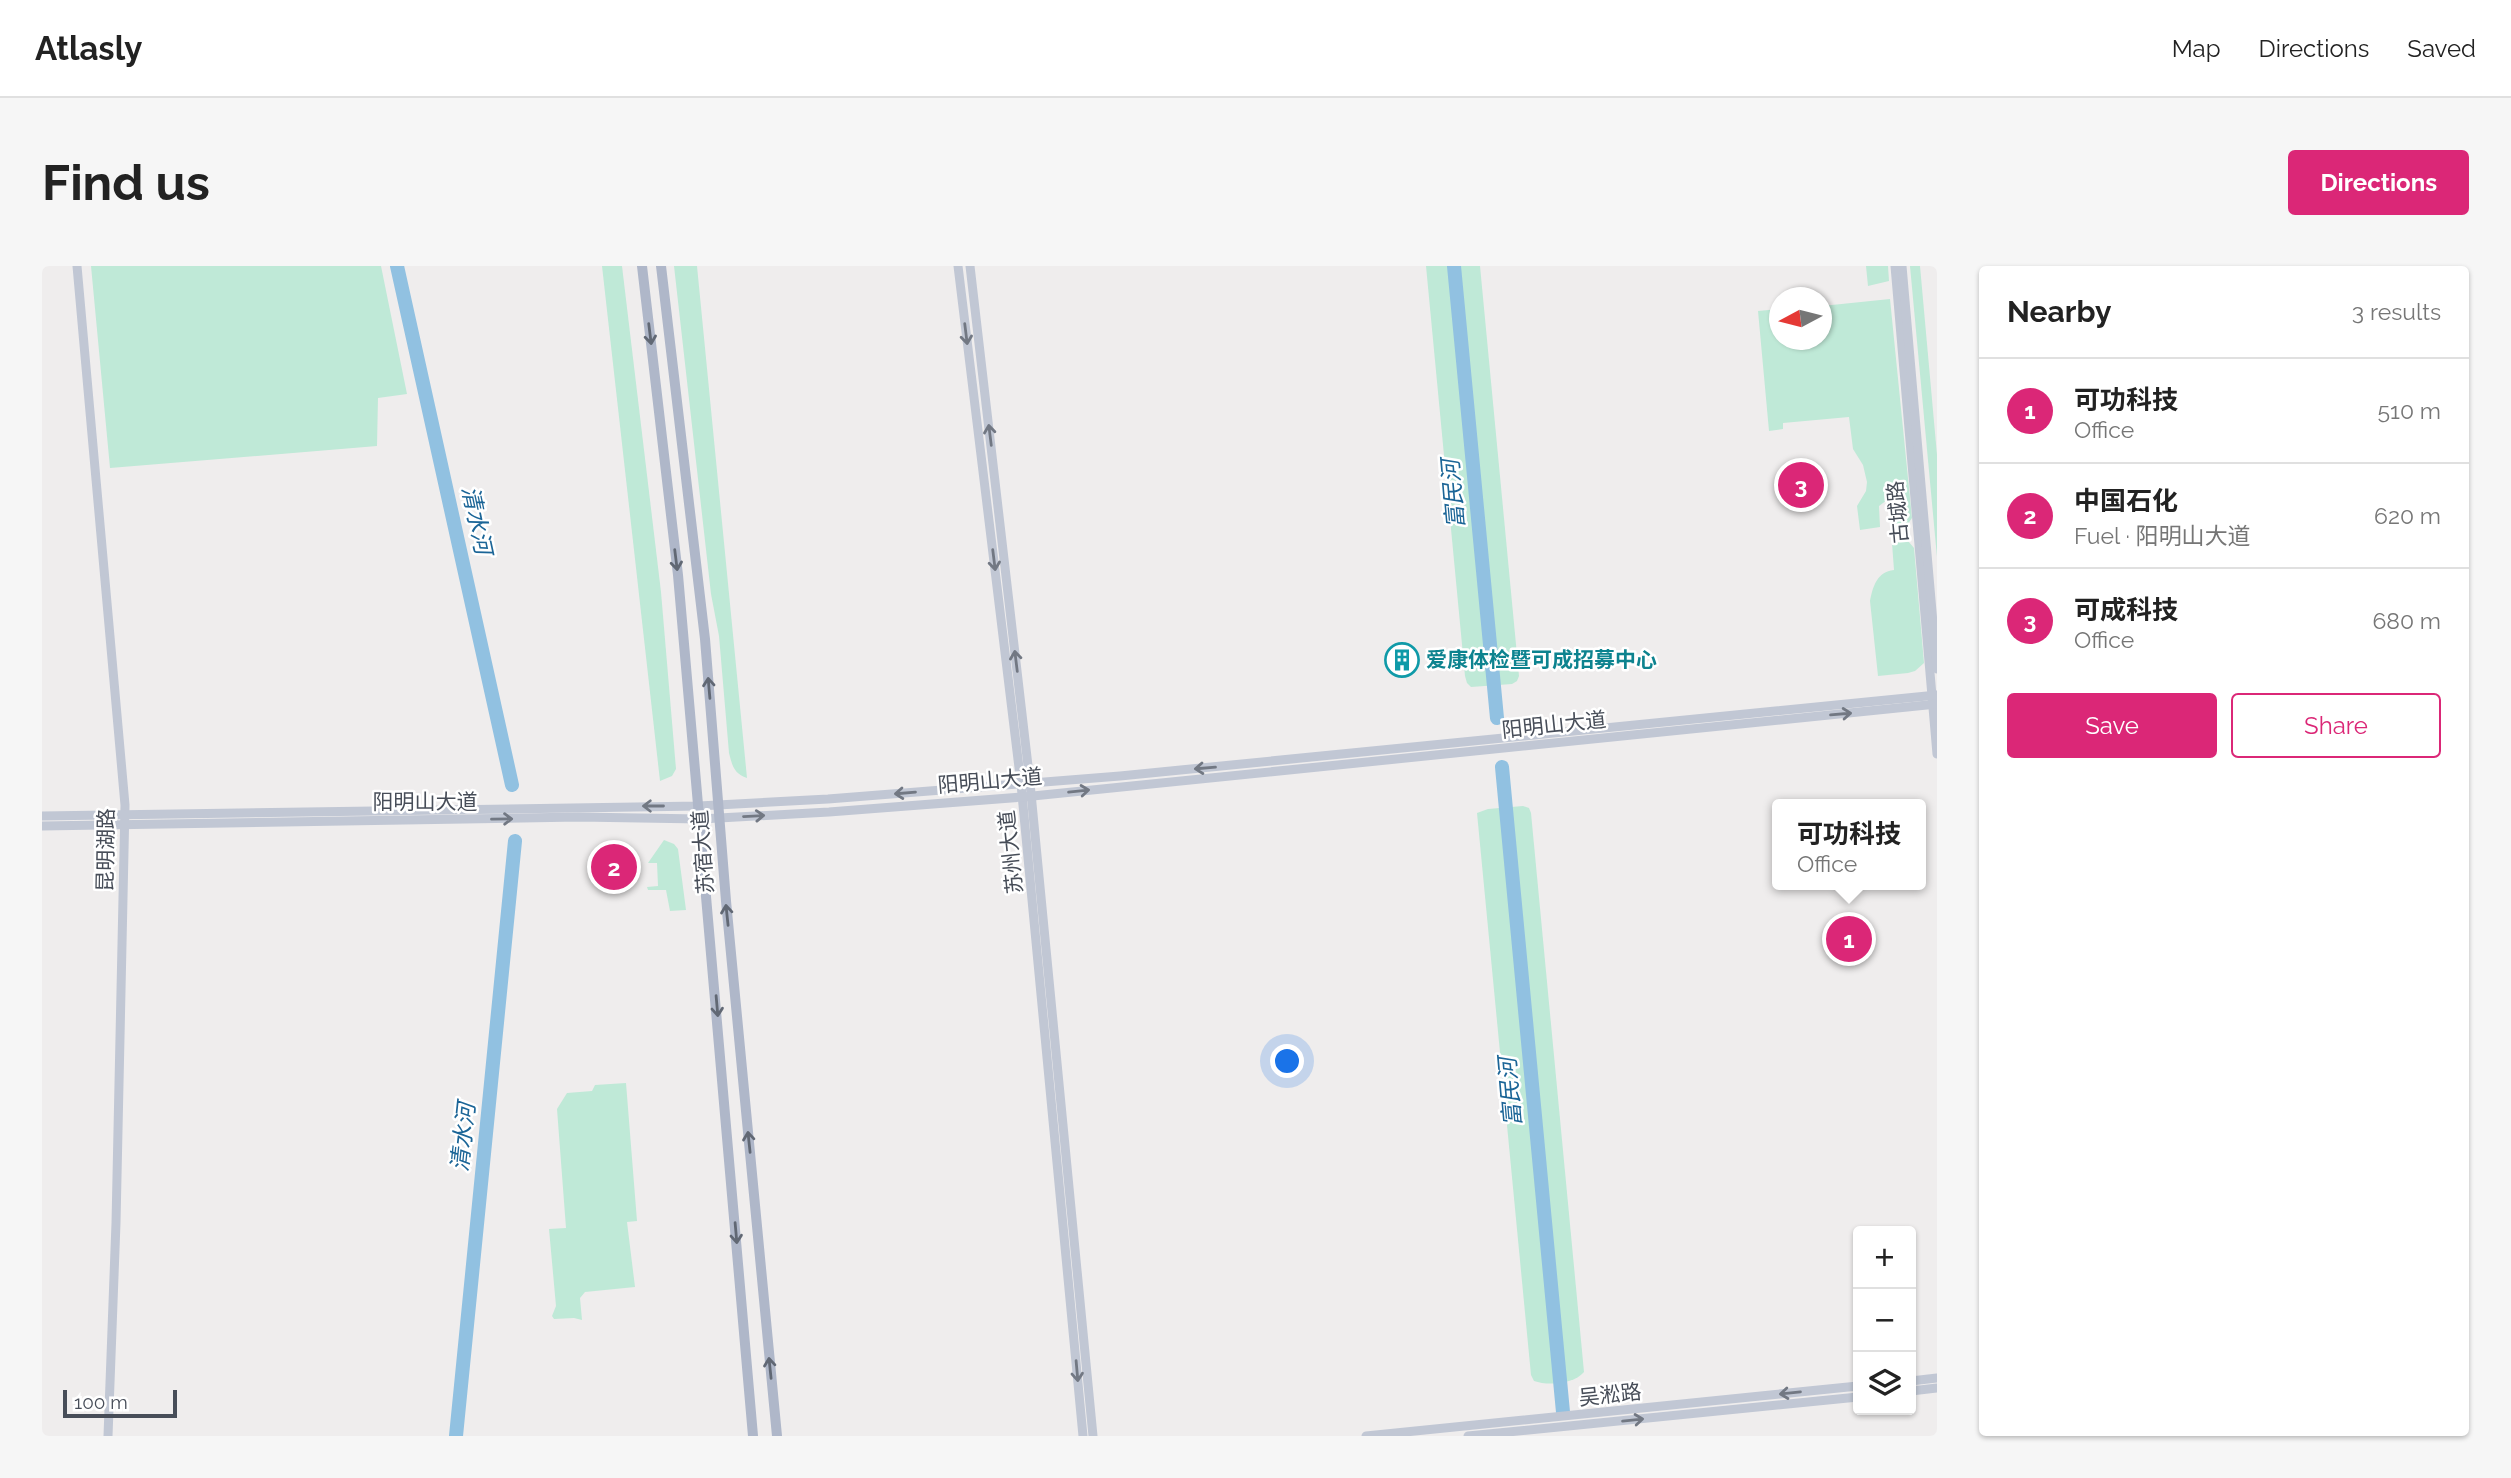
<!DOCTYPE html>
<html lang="en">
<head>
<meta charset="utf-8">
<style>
	body { margin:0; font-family:Raleway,"Noto Sans SC",sans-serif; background:#f6f6f6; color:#222 }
	.controls { position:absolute; right:21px; bottom:21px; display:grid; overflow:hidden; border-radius:7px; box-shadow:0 2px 5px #0004 }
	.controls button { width:63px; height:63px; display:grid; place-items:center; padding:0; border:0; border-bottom:2px solid #e0e0e0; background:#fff; color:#222; font:35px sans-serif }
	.compass { position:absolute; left:1727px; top:21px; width:63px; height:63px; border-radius:50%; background:#fff; box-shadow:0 2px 5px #0004; rotate:263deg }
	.scale { position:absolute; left:21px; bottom:18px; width:114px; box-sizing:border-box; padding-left:7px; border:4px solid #474d58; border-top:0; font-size:19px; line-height:24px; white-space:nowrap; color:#474d58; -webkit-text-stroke:5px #fff; paint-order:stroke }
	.you { position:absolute; left:1246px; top:796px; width:24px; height:24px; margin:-18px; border:5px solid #fff; border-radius:50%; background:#1a73e8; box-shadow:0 0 0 10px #1a73e833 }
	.badge { display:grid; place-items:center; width:46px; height:46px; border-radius:50%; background:#db2777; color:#fff; font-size:23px; font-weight:700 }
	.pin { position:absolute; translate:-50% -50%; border:4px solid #fff; box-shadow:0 2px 7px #0006 }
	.popup { position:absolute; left:1730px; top:533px; width:154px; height:91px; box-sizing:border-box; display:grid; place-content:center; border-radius:7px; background:#fff; filter:drop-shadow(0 2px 5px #0005); font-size:23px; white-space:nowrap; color:#767676 }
	.popup b { font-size:26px; color:#222 }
	.popup::after { content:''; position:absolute; left:50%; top:100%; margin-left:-14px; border:14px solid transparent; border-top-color:#fff }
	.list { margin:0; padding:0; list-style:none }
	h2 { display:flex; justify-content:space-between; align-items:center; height:91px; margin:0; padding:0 28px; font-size:30px }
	h2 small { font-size:23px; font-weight:400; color:#767676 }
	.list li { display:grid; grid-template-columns:46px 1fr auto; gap:21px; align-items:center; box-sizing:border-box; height:105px; padding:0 28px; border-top:2px solid #e0e0e0 }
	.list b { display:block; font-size:26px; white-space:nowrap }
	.list p { margin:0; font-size:23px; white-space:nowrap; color:#767676 }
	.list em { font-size:23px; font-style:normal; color:#767676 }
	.actions { display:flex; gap:14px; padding:21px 28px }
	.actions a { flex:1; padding:16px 0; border:2px solid #db2777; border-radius:7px; text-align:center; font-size:24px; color:#db2777 }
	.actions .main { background:#db2777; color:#fff }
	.icon { flex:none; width:38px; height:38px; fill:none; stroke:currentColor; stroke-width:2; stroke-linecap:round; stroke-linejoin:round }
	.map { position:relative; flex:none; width:1895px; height:1170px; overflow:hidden; border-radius:7px }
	header { display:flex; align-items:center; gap:42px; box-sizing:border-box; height:98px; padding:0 35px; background:#fff; border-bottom:2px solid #e0e0e0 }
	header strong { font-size:33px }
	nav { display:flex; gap:38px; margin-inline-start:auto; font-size:24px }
	.intro { display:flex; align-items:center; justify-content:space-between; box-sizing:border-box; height:168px; padding:0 42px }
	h1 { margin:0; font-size:49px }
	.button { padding:18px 32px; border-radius:7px; background:#db2777; color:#fff; font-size:24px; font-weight:700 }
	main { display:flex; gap:42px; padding:0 42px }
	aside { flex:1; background:#fff; border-radius:7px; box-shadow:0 2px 5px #0004 }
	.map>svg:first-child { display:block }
	.green { fill:#bfe9d7 }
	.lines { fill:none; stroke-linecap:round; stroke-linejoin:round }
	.river { stroke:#91c1e1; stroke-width:14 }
	.secondary { stroke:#c1c7d4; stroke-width:9 }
	.primary { stroke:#afb7c9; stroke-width:10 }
	.oneway { stroke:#616874 }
	.oneway2 { stroke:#727883 }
	.labels { text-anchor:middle; stroke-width:5; stroke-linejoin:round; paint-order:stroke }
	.street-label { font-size:21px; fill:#474d58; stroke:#fff }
	.culture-label { font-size:21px; font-weight:bold; fill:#0d838f; stroke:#fff; text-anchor:start }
	.water-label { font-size:23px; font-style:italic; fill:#1b6597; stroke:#fff }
</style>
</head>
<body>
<header>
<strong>Atlasly</strong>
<nav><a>Map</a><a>Directions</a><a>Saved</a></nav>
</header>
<div class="intro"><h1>Find us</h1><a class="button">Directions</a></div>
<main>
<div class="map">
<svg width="1895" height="1170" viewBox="0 0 1895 1170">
	<rect width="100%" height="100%" fill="#efeded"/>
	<g class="green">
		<path d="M49 0H339L365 128 336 132 335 180 68 202Z"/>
		<path d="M560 0H580L619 326 634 503 630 510 618 515Z"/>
		<path d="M632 0H655L705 512C692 508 690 499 687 487L677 370 669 328Z"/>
		<path d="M1384 0H1438L1477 410 1475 415 1470 418 1429 421 1425 417 1423 410Z"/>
		<path d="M1824 0H1846L1847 15 1826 20Z"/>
		<path d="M1868 0H1878L1895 189V291Z"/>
		<path d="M1848 33 1870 252 1865 259 1854 262 1849 231 1837 240 1838 261 1818 264 1815 240 1824 225 1825 216 1821 199 1811 183 1807 151 1741 157V163L1727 165 1716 45 1737 43 1738 74H1780V40Z"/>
		<path d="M1866 275 1872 282 1882 397 1873 405 1866 407 1836 410 1828 335C1831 320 1835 306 1852 304L1850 277Z"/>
		<path d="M1481 540 1487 542 1489 547 1542 1106C1532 1118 1506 1120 1492 1115L1489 1109 1435 547 1446 543Z"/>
		<path d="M622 574 632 578 636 583 644 644 628 645 624 624H606L605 621 616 620 615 597H606Z"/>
		<path d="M584 817 595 955 585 956 593 1021 543 1026 538 1032 540 1054 532 1052 512 1053 510 1050 514 1040 507 963 524 962 515 843 525 827 550 825 553 819Z"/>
	</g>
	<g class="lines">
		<g class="river">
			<path d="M355 0 470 519"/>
			<path d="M1412 0 1455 452"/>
			<path d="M1460 501 1521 1146"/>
			<path d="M414 1170 473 575"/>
		</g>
		<g class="secondary">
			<path d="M35 0 83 539 74 957 66 1170"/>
			<path d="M916 0 979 518 1041 1170"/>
			<path d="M928 0 988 517 1051 1170"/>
			<path d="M1853 0 1895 488"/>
			<path d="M1860 0 1895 403"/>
			<path d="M0 550 657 540 786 533 1078 510 1895 429"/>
			<path d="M0 560 537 551 659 553 787 546 981 531 1895 438"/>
			<path d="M1869 1115 1895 1112"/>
			<path d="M1869 1125 1895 1122"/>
			<path d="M1324 1170 1816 1120"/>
			<path d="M1426 1170 1816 1131"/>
		</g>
		<g class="primary">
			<path d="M600 0 636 309 711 1170"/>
			<path d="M619 0 663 373 684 635 735 1170"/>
		</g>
	</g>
	<defs><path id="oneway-shaft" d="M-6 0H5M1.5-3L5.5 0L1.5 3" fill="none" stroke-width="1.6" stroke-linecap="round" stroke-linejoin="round" transform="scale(1.75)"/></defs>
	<g class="oneway">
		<use href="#oneway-shaft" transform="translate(608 68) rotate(83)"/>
		<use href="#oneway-shaft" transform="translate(634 294) rotate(83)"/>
		<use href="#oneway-shaft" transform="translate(667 422) rotate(-95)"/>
		<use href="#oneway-shaft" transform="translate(685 649) rotate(-96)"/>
		<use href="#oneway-shaft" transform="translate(675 740) rotate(85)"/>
		<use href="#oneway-shaft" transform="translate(707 876) rotate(-96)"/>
		<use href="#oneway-shaft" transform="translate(694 967) rotate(85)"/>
		<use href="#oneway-shaft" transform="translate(728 1102) rotate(-96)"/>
	</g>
	<g class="oneway2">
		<use href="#oneway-shaft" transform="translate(924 68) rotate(83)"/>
		<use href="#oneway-shaft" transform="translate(948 169) rotate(-97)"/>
		<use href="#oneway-shaft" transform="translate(952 294) rotate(83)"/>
		<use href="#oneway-shaft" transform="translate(974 395) rotate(-97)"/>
		<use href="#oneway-shaft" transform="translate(1799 448) rotate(-5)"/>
		<use href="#oneway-shaft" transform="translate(1163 502) rotate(175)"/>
		<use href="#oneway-shaft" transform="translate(1037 525) rotate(-6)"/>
		<use href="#oneway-shaft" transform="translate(863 527) rotate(175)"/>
		<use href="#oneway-shaft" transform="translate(611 540) rotate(180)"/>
		<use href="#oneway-shaft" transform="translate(712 550) rotate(-3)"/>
		<use href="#oneway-shaft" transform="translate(460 553) rotate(-1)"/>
		<use href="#oneway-shaft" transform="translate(1035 1105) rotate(85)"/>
		<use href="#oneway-shaft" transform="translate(1748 1127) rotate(174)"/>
		<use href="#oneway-shaft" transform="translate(1591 1154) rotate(-6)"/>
	</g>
	<defs>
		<g id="building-ring" transform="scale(1.75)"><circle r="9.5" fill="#fff" stroke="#0f9aa8" stroke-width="1.5"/><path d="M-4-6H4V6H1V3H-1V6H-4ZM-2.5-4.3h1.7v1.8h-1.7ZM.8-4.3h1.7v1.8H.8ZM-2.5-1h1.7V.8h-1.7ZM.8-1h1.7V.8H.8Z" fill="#0f9aa8"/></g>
	</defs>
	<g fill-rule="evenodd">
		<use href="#building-ring" x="1360" y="394"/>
	</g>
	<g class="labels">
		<g class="street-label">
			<text transform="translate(1856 246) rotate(-95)" y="7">古城路</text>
			<text transform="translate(1512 459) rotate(-6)" y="7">阳明山大道</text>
			<text transform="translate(948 515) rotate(-5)" y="7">阳明山大道</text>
			<text x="383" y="543">阳明山大道</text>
			<text transform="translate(64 584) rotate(-89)" y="7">昆明湖路</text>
			<text transform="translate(661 586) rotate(-94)" y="7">苏宿大道</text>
			<text transform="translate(969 586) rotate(-96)" y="7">苏州大道</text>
			<text transform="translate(1568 1129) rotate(-6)" y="7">吴淞路</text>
		</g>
		<g class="culture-label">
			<text x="1384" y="401">爱康体检暨可成招募中心</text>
		</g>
		<g class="water-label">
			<text transform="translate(1411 228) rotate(-95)" y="8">富民河</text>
			<text transform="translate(435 254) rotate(78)" y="8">清水河</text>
			<text transform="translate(1468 826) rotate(-95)" y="8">富民河</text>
			<text transform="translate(421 871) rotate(-84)" y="8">清水河</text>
		</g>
	</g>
</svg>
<div class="controls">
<button>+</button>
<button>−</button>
<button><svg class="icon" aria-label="layers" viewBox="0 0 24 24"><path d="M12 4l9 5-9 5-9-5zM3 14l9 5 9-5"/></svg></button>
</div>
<svg class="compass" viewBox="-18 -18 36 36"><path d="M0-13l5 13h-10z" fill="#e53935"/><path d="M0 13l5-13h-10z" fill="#767676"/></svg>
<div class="scale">100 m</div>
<div class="you"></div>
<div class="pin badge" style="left:1807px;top:673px">1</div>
<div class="popup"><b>可功科技</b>Office</div>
<div class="pin badge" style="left:572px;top:601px">2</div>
<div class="pin badge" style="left:1759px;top:219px">3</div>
</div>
<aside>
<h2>Nearby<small>3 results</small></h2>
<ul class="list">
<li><span class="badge">1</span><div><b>可功科技</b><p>Office</p></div><em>510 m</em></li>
<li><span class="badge">2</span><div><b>中国石化</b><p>Fuel · 阳明山大道</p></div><em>620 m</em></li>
<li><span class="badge">3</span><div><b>可成科技</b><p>Office</p></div><em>680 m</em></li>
</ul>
<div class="actions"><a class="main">Save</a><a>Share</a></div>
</aside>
</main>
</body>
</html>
